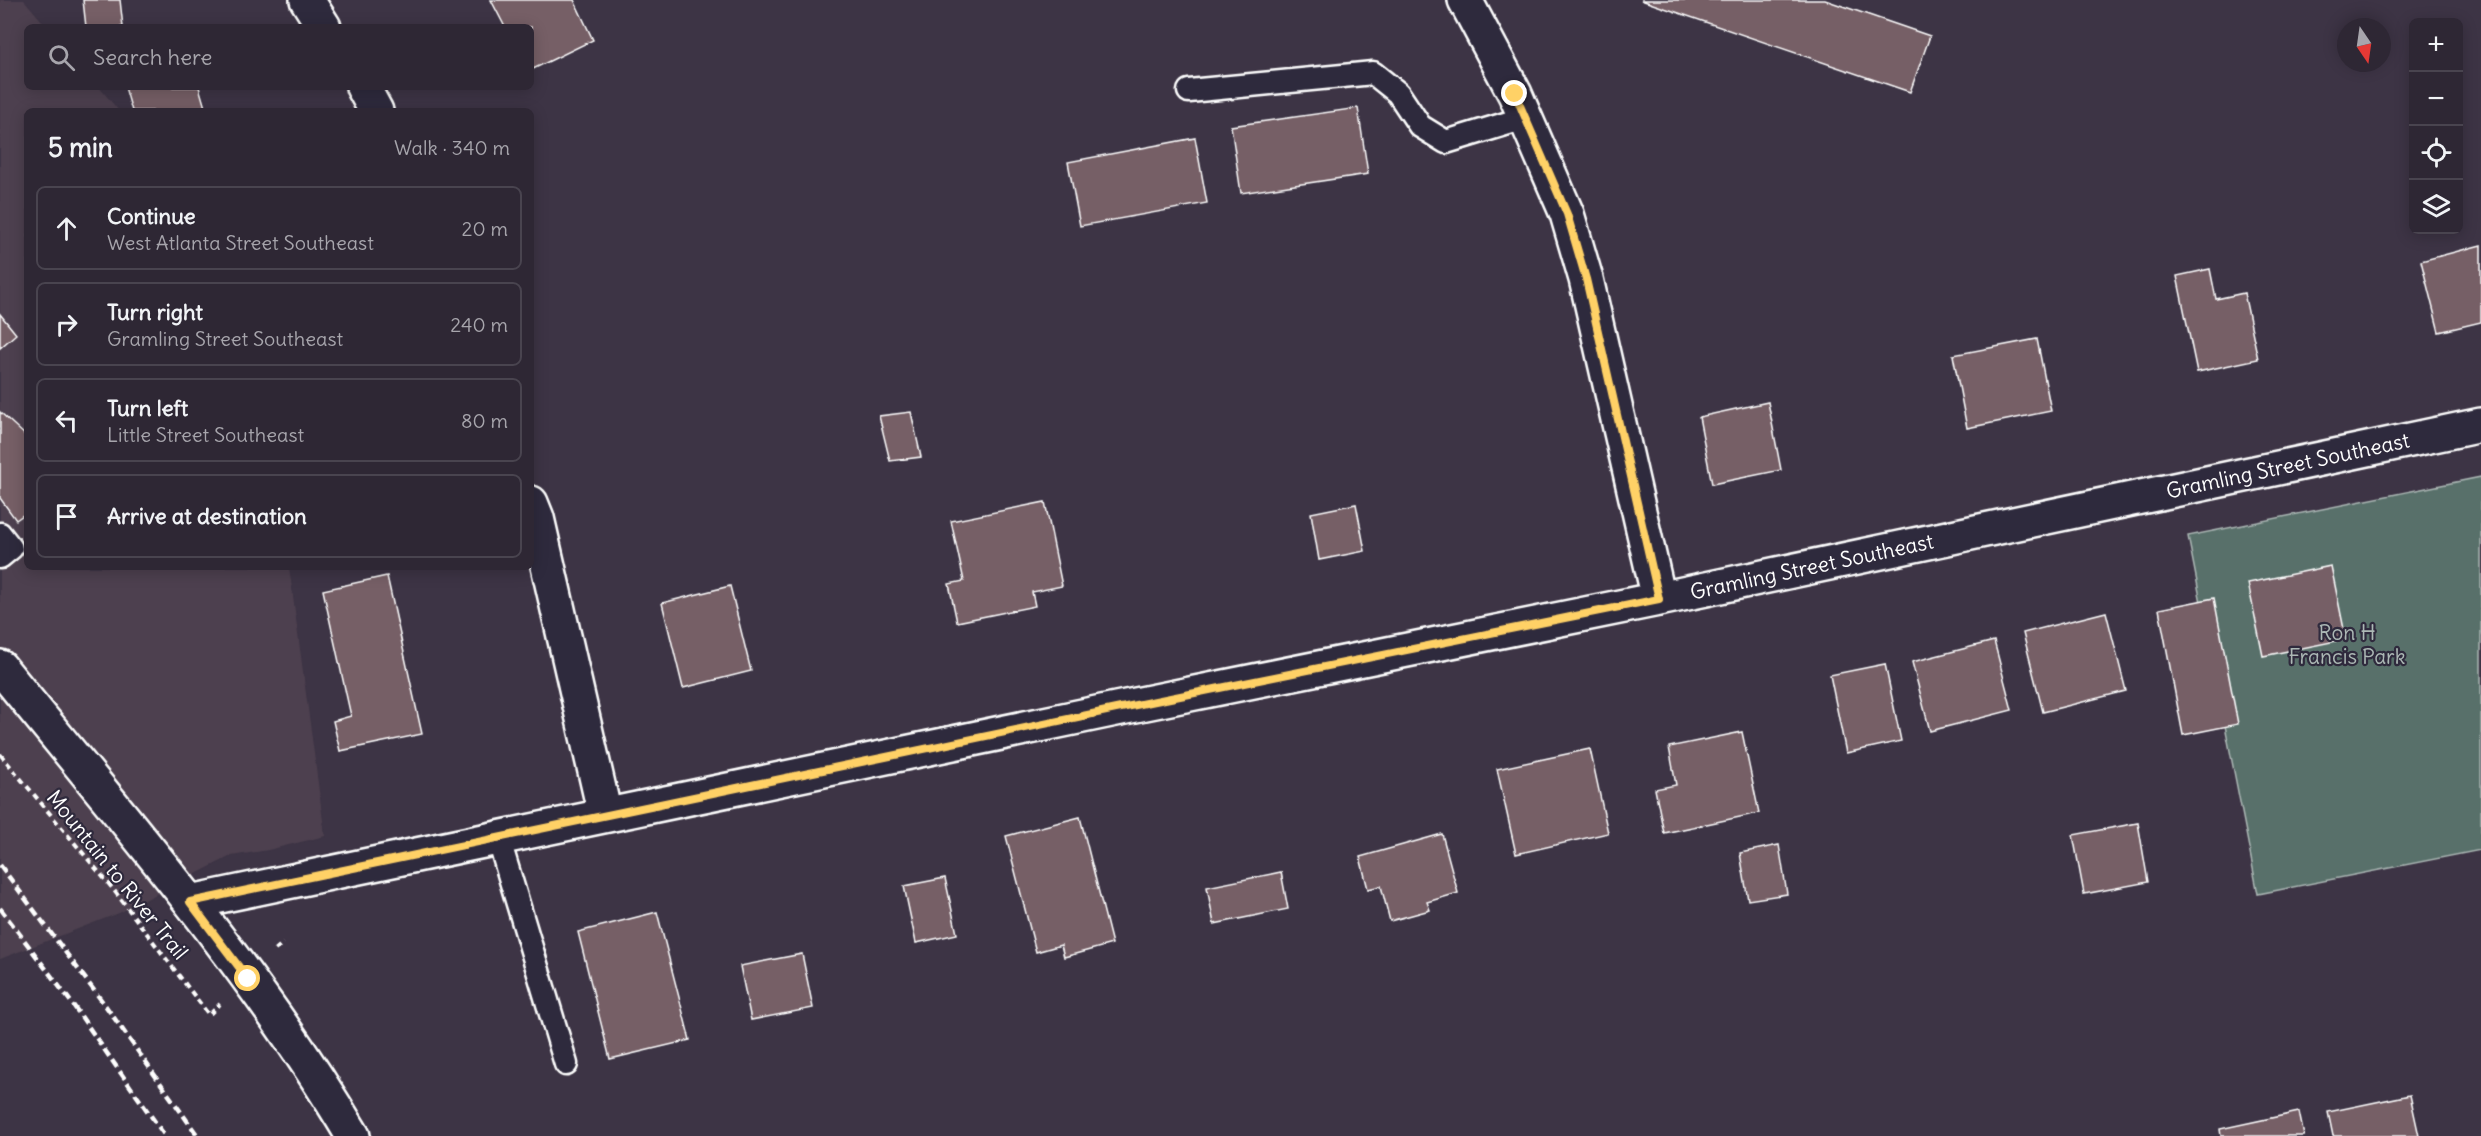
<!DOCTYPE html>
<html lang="en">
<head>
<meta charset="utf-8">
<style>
	body { margin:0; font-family:Delius,sans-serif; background:#362f3c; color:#f1f3f6 }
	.controls { position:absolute; right:18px; top:18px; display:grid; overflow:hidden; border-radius:9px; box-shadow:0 3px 15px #0003 }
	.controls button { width:54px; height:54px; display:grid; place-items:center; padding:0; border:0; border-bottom:2px solid #49444f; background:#2e2734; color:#f1f3f6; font:30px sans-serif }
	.compass { position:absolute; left:2337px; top:18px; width:54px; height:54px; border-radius:50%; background:#2e2734; box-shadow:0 3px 15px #0003; rotate:167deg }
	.stop { position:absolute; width:18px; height:18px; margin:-14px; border:4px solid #ffd166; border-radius:50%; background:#fff }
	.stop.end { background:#ffd166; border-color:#fff; box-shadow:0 2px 6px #0008 }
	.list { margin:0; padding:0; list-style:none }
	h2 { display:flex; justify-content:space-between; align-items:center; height:78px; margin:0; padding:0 24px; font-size:26px }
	h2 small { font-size:20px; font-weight:400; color:#a7a5ac }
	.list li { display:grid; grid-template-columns:39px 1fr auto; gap:18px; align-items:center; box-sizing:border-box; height:84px; margin:0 12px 12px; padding:0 12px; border:2px solid #49444f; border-radius:9px }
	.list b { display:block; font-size:22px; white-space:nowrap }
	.list p { margin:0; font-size:20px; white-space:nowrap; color:#a7a5ac }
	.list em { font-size:20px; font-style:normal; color:#a7a5ac }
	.icon { flex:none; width:33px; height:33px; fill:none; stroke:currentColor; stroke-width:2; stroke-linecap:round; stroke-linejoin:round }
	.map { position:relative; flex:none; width:2481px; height:1136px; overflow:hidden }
	.search { position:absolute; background:#2e2734; box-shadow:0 3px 15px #0003; left:24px; top:24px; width:510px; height:66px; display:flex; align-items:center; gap:15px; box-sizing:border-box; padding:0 21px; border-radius:9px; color:#a7a5ac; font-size:22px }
	.panel { position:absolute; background:#2e2734; box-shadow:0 3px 15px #0003; left:24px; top:108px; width:510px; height:462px; border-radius:9px }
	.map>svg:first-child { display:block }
	.built { fill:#4e414f }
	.green { fill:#59706b; stroke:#acb8b5; stroke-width:1.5 }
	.building { fill:#765e66; stroke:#fff; stroke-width:1.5 }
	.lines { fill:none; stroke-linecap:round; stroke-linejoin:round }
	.service-casing { stroke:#fff; stroke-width:27 }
	.minor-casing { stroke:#fff; stroke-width:38 }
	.tertiary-casing { stroke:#fff; stroke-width:38 }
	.path { stroke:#fff; stroke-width:4; stroke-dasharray:6 4.5; stroke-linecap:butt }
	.service { stroke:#2f2a3d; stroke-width:22 }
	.minor { stroke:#2f2a3d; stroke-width:33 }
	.tertiary { stroke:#2f2a3d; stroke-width:33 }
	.rail { stroke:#fff; stroke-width:4.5; stroke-dasharray:9 4.5; stroke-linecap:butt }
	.route { stroke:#ffd166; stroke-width:8 }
	.labels { text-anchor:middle; stroke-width:4.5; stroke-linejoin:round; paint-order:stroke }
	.street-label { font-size:21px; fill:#fff; stroke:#2f2a3d }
	.park-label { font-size:21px; fill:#acb8b5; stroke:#2f2a3d }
</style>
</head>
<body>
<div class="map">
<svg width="2481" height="1136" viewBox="0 0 2481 1136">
	<rect width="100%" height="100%" fill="#3d3445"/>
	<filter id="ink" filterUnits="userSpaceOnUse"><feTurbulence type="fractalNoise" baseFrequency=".0167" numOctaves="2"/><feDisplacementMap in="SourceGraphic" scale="12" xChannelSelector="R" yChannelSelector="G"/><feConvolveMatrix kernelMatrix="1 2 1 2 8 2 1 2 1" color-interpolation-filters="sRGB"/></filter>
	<g filter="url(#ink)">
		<path class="built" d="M0 0H24L47 27H27V87H99L119 111H27V567H289L325 836 268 850 231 856 119 913 0 959Z"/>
		<path class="green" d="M2481 477V850L2258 894 2188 536Z"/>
		<g class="building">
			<path d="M83 0H120L123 27H86Z"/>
			<path d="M491 0H574L593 40 531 70V27H505Z"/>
			<path d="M1641 0H1825L1930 36 1910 92Z"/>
			<path d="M125 87H199L206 111H132Z"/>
			<path d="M1358 108 1368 174 1241 193 1231 126Z"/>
			<path d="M1195 138 1207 203 1080 226 1068 162Z"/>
			<path d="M2481 245V322L2439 332 2421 261Z"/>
			<path d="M2210 269 2216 299 2244 293 2258 359 2197 372 2177 276Z"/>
			<path d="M0 314 16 334 0 348Z"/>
			<path d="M2037 339 2051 411 1967 428 1953 355Z"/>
			<path d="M1768 402 1781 470 1712 484 1699 417Z"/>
			<path d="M0 412 27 437V512L16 520 0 498Z"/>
			<path d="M911 412 921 457 890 461 879 416Z"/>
			<path d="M1045 502 1062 586 1032 592 1035 606 957 622 949 584 964 581 951 521Z"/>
			<path d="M1356 504 1365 551 1319 560 1311 513Z"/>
			<path d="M2331 566 2346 639 2263 656 2248 583Z"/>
			<path d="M387 576 422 734 340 751 333 721 351 716 323 590Z"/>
			<path d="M730 586 751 671 683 688 662 603Z"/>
			<path d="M2214 598 2238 724 2183 735 2159 609Z"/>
			<path d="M2106 612 2126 691 2043 712 2023 633Z"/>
			<path d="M1994 641 2012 710 1930 731 1912 662Z"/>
			<path d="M1885 664 1901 741 1846 753 1830 675Z"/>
			<path d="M1742 732 1759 813 1664 833 1655 789 1676 785 1669 747Z"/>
			<path d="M1590 749 1608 833 1516 854 1497 769Z"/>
			<path d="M1080 817 1112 944 1064 957 1061 945 1036 952 1006 836Z"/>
			<path d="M2138 823 2148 882 2084 894 2073 835Z"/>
			<path d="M1442 834 1458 893 1427 902 1430 910 1390 921 1381 886 1368 889 1360 857Z"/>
			<path d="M1779 845 1787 894 1748 900 1740 853Z"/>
			<path d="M1281 872 1288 909 1214 924 1207 887Z"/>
			<path d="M945 878 957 934 916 943 904 886Z"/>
			<path d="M657 912 690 1040 610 1059 578 932Z"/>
			<path d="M802 954 813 1008 751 1020 740 966Z"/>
			<path d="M2410 1095 2419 1136H2333L2328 1112Z"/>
			<path d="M2299 1112 2304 1136H2221L2220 1129Z"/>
		</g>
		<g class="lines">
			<g class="service-casing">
				<g id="service">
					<path d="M1189 91 1373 73 1398 93 1420 126 1446 142 1525 118"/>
					<path d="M0 534 11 548 0 557"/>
					<path d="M498 837 566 1064"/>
				</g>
			</g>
			<g class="minor-casing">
				<g id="minor">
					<path d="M307 0 324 27"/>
					<path d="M1465 0 1515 94 1567 214 1586 279 1659 599"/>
					<path d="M363 87 376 111"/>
					<path d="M531 503 537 518 605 815"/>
					<path d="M191 902 1116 709 1659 599 2481 425"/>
				</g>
			</g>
			<g class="tertiary-casing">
				<path id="tertiary" d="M0 667C123 819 253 967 353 1136"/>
			</g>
			<g class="path">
				<path d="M0 754 113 889 209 1015 220 1004"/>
				<path d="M275 950 283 943"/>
			</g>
			<use href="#service" class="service"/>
			<use href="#minor" class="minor"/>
			<use href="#tertiary" class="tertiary"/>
			<g class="rail">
				<path d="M0 865 105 1005 198 1136"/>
				<path d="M0 908 71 1002 165 1136"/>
			</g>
		</g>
	</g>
	<g class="lines" filter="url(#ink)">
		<path class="route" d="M248 979 190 902 1116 709 1659 599 1586 279 1567 214 1515 94"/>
	</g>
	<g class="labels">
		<g class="street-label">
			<text transform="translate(2288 466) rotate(-12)" y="7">Gramling Street Southeast</text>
			<text transform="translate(1812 567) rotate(-12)" y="7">Gramling Street Southeast</text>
			<text transform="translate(117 875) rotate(51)" y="7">Mountain to River Trail</text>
		</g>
		<g class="park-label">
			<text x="2347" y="640">Ron H<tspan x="2347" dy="24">Francis Park</tspan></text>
		</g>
	</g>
</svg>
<div class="controls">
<button>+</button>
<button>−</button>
<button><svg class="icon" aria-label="locate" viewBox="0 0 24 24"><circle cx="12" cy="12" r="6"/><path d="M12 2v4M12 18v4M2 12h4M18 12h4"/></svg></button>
<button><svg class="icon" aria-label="layers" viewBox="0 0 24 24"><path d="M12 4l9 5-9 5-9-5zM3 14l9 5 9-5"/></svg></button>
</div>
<svg class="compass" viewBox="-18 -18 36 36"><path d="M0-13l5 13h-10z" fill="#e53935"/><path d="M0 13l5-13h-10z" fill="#a7a5ac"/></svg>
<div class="stop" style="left:248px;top:979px"></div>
<div class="stop end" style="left:1515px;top:94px"></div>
<div class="search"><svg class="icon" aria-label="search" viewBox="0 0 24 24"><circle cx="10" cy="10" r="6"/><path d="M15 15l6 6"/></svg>Search here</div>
<section class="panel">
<h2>5 min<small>Walk · 340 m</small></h2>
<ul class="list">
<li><svg class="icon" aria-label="ahead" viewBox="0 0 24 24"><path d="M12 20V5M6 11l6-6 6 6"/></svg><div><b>Continue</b><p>West Atlanta Street Southeast</p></div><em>20 m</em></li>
<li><svg class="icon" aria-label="right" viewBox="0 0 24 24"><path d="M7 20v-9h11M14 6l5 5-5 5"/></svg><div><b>Turn right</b><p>Gramling Street Southeast</p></div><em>240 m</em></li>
<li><svg class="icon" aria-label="left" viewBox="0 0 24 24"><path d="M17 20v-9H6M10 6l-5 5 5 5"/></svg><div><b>Turn left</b><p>Little Street Southeast</p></div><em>80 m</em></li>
<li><svg class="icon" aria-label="arrive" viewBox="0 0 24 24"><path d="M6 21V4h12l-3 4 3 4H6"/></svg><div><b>Arrive at destination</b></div></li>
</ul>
</section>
</div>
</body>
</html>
